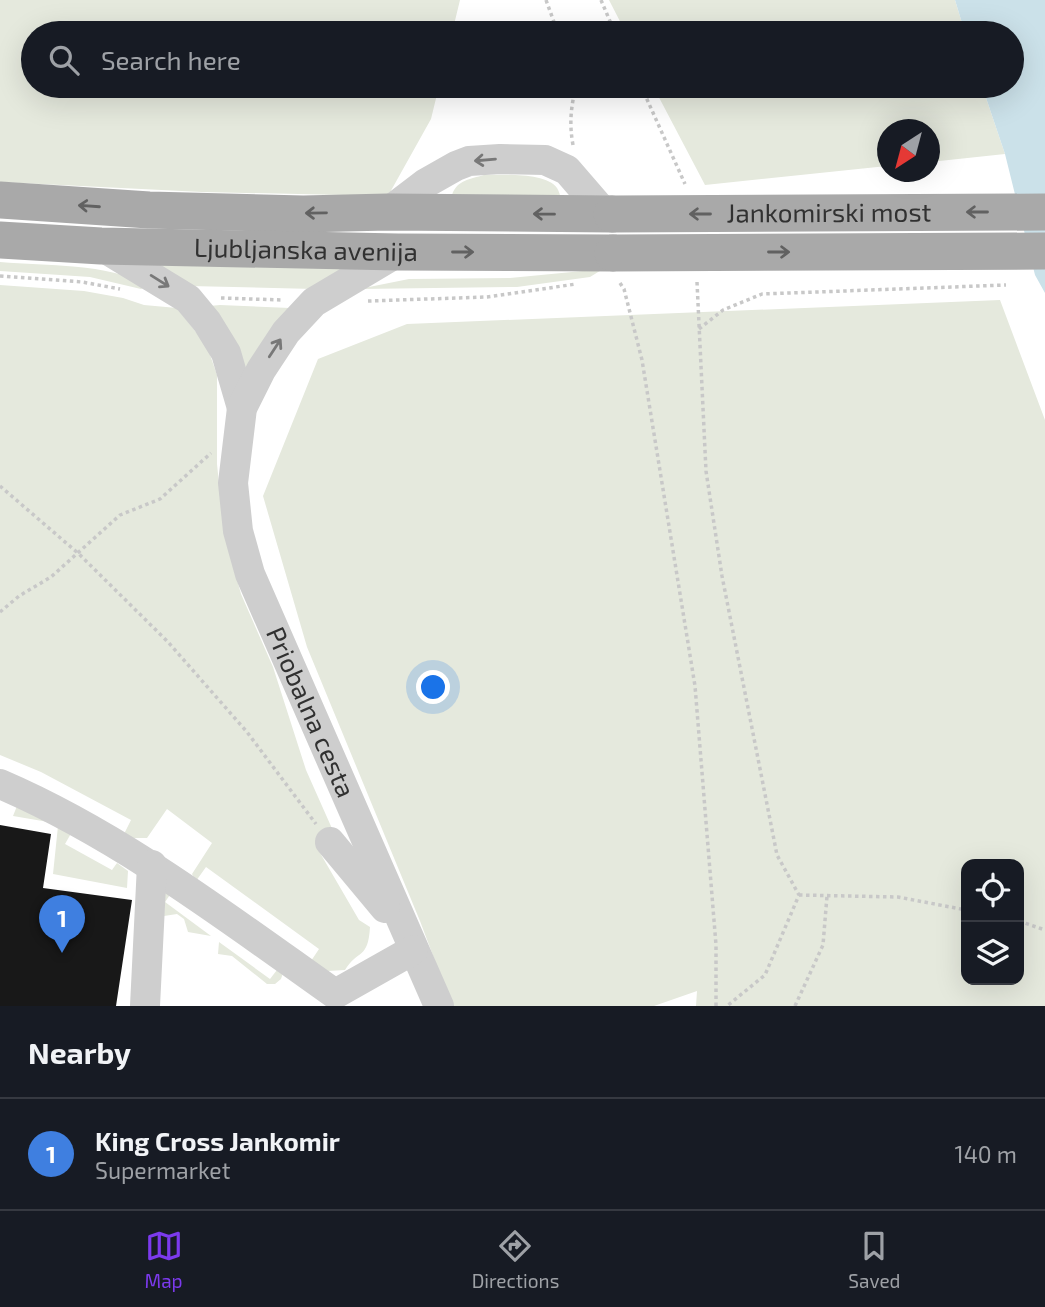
<!DOCTYPE html>
<html lang="en">
<head>
<meta charset="utf-8">
<style>
	body { margin:0; font-family:"Exo 2",sans-serif; background:#242831; color:#f1f3f6 }
	.controls { position:absolute; right:21px; bottom:21px; display:grid; overflow:hidden; border-radius:14px; box-shadow:0 7px 28px #0002 }
	.controls button { width:63px; height:63px; display:grid; place-items:center; padding:0; border:0; border-bottom:2px solid #363941; background:#171b24; color:#f1f3f6; font:35px sans-serif }
	.compass { position:absolute; left:877px; top:119px; width:63px; height:63px; border-radius:50%; background:#171b24; box-shadow:0 7px 28px #0002; rotate:216deg }
	.you { position:absolute; left:434px; top:688px; width:24px; height:24px; margin:-18px; border:5px solid #fff; border-radius:50%; background:#1a73e8; box-shadow:0 0 0 10px #1a73e833 }
	.badge { display:grid; place-items:center; width:46px; height:46px; border-radius:50%; background:#7c3aed; color:#fff; font-size:23px; font-weight:700 }
	.pin { position:absolute; translate:-50% -58px; filter:drop-shadow(0 2px 4px #0008) }
	.pin::after { content:''; position:absolute; top:37px; width:24px; height:21px; background:inherit; clip-path:polygon(0 0,100% 0,50% 100%) }
	.list { margin:0; padding:0; list-style:none }
	h2 { display:flex; justify-content:space-between; align-items:center; height:91px; margin:0; padding:0 28px; font-size:30px }
	h2 small { font-size:23px; font-weight:400; color:#9ea1a6 }
	.list li { display:grid; grid-template-columns:46px 1fr auto; gap:21px; align-items:center; box-sizing:border-box; height:112px; padding:0 28px; border-top:2px solid #363941 }
	.list b { display:block; font-size:26px; white-space:nowrap }
	.list p { margin:0; font-size:23px; white-space:nowrap; color:#9ea1a6 }
	.list em { font-size:23px; font-style:normal; color:#9ea1a6 }
	.icon { flex:none; width:38px; height:38px; fill:none; stroke:currentColor; stroke-width:2; stroke-linecap:round; stroke-linejoin:round }
	.map { position:relative; flex:none; width:1045px; height:1006px; overflow:hidden }
	.search { position:absolute; background:#171b24; box-shadow:0 7px 28px #0002; left:21px; right:21px; top:21px; height:77px; display:flex; align-items:center; gap:18px; box-sizing:border-box; padding:0 24px; border-radius:38px; color:#9ea1a6; font-size:26px }
	.sheet { height:203px; background:#171b24 }
	nav { display:flex; justify-content:space-around; align-items:center; box-sizing:border-box; height:98px; border-top:2px solid #363941; background:#171b24; font-size:19px; color:#9ea1a6 }
	nav a { display:grid; justify-items:center; gap:4px }
	nav .on { color:#7c3aed }
	.map>svg:first-child { display:block }
	.green { fill:#e5e9dd; fill-rule:evenodd }
	.water { fill:#cbe1e9 }
	.building { fill:#181818 }
	.lines { fill:none; stroke-linecap:round; stroke-linejoin:round }
	.path { stroke:#c8c8c8; stroke-width:3.5; stroke-dasharray:3.5 3.5; stroke-linecap:butt }
	.minor { stroke:#cecece; stroke-width:30 }
	.major { stroke:#a9a9a9; stroke-width:37 }
	.major-bridge { stroke:#a9a9a9; stroke-width:37 }
	.oneway { stroke:#787878 }
	.oneway2 { stroke:#616161 }
	.labels { text-anchor:middle; stroke-width:7; stroke-linejoin:round; paint-order:stroke }
	.street-label { font-size:26px; fill:#313131; stroke:#fff }
</style>
</head>
<body>
<div class="map">
<svg width="1045" height="1006" viewBox="0 0 1045 1006">
	<rect width="100%" height="100%" fill="#fff"/>
	<g class="green">
		<path d="M0 0H460L452 33H33V86H439L431 119 388 196 202 192 0 182Z"/>
		<path d="M609 0H955L965 33H626Z"/>
		<path d="M653 86H982L1005 154 930 162V130H888L887 166 705 185Z"/>
		<path d="M484 175C501 175 546 172 557 188 559 191 560 195 561 199L452 195C457 180 470 179 484 175Z"/>
		<path d="M0 262C48 266 105 263 149 285L141 289 90 277 0 271Z"/>
		<path d="M161 263 341 268 344 270 314 289 189 286 163 269Z"/>
		<path d="M603 269 590 277 517 287 359 289 409 279 510 278Z"/>
		<path d="M0 285 84 291 123 298 144 305 177 308 207 346 217 375V464L224 533 241 594 273 667 306 770 334 833 316 846 359 920 370 927C368 960 358 949 345 970L328 971 309 964 319 949 206 867 196 881 192 874 212 843 167 809 147 838H133L124 834 131 820 41 772 0 755Z"/>
		<path d="M1000 300 1045 420V1006H696L697 991 654 1006H452L420 921 307 647 263 496 318 359 407 324ZM966 864H1019V980H966Z"/>
		<path d="M220 305 290 308 247 371 209 306Z"/>
		<path d="M19 801 73 830 65 844 112 870 117 863 128 871 127 888 53 874 58 826 54 823 13 816Z"/>
		<path d="M174 889 165 902 211 936 188 932 184 919 177 914 164 916 165 893Z"/>
		<path d="M219 942 270 979 280 966 283 973 281 979 275 984H267L232 956 218 954Z"/>
	</g>
	<path class="water" d="M955 0H1045V293L1035 275 1005 154 982 86H1012V33H965Z"/>
	<path class="building" d="M0 825 51 834 43 888 132 900 116 1006H0Z"/>
	<g class="lines">
		<g class="path">
			<path d="M546 0 558 33"/>
			<path d="M601 0 615 33"/>
			<path d="M641 86 685 184"/>
			<path d="M573 145C569 123 571 107 576 86"/>
			<path d="M0 276 82 282 120 289"/>
			<path d="M697 282 706 471 722 576 777 855 799 895 765 975 727 1006"/>
			<path d="M620 283 624 289 642 360 695 686 716 945V1006"/>
			<path d="M221 298 283 300"/>
			<path d="M368 301 487 297 576 284"/>
			<path d="M699 329 723 310 762 294 1006 285"/>
			<path d="M0 486 79 554 168 642 247 732 316 824"/>
			<path d="M0 612 19 596 51 577 120 515 160 499 211 453"/>
			<path d="M799 895 898 897 966 910"/>
			<path d="M1019 921 1045 930"/>
			<path d="M795 1006 823 945 827 896"/>
		</g>
		<g class="minor">
			<path d="M388 212 426 183 456 166 469 161 500 159 545 160 567 170 605 214"/>
			<path d="M101 246 188 299 207 322 226 353 242 408"/>
			<path id="s1" d="M398 252 314 302 286 332 261 370 242 408 233 483 238 531 250 574 439 1006"/>
			<path d="M0 784C119 835 229 919 335 994L413 950"/>
			<path d="M330 842 385 908"/>
			<path d="M145 1006 152 865"/>
		</g>
		<g class="major">
			<path d="M0 200 149 210 303 214 388 212 612 214"/>
			<path id="s2" d="M0 240 101 246 398 252 613 253"/>
		</g>
		<g class="major-bridge">
			<path id="s3" d="M612 214 1045 212"/>
			<path d="M613 253 1045 251"/>
		</g>
	</g>
	<defs><path id="oneway-shaft" d="M-6 0H5M1.5-3L5.5 0L1.5 3" fill="none" stroke-width="1.6" stroke-linecap="round" stroke-linejoin="round" transform="scale(1.75)"/></defs>
	<g class="oneway">
		<use href="#oneway-shaft" transform="translate(485 160) rotate(175)"/>
		<use href="#oneway-shaft" transform="translate(160 281) rotate(32)"/>
		<use href="#oneway-shaft" transform="translate(275 348) rotate(-57)"/>
	</g>
	<g class="oneway2">
		<use href="#oneway-shaft" transform="translate(89 206) rotate(-176)"/>
		<use href="#oneway-shaft" transform="translate(977 212) rotate(180)"/>
		<use href="#oneway-shaft" transform="translate(316 213) rotate(179)"/>
		<use href="#oneway-shaft" transform="translate(544 214) rotate(-179)"/>
		<use href="#oneway-shaft" transform="translate(700 214) rotate(180)"/>
		<use href="#oneway-shaft" transform="translate(463 252)"/>
		<use href="#oneway-shaft" transform="translate(779 252)"/>
	</g>
	<g class="labels">
		<g class="street-label">
			<text dy="9" stroke="none"><textPath href="#s3" startOffset="217">Jankomirski most</textPath></text>
			<text dy="9" stroke="none"><textPath href="#s2" startOffset="306">Ljubljanska avenija</textPath></text>
			<text dy="9" stroke="none"><textPath href="#s1" startOffset="546">Priobalna cesta</textPath></text>
		</g>
	</g>
</svg>
<div class="controls">
<button><svg class="icon" aria-label="locate" viewBox="0 0 24 24"><circle cx="12" cy="12" r="6"/><path d="M12 2v4M12 18v4M2 12h4M18 12h4"/></svg></button>
<button><svg class="icon" aria-label="layers" viewBox="0 0 24 24"><path d="M12 4l9 5-9 5-9-5zM3 14l9 5 9-5"/></svg></button>
</div>
<svg class="compass" viewBox="-18 -18 36 36"><path d="M0-13l5 13h-10z" fill="#e53935"/><path d="M0 13l5-13h-10z" fill="#9ea1a6"/></svg>
<div class="you"></div>
<div class="pin badge" style="left:62px;top:953px;background:#3f7fe0">1</div>
<div class="search"><svg class="icon" aria-label="search" viewBox="0 0 24 24"><circle cx="10" cy="10" r="6"/><path d="M15 15l6 6"/></svg>Search here</div>
</div>
<section class="sheet">
<h2>Nearby<small></small></h2>
<ul class="list">
<li><span class="badge" style="background:#3f7fe0">1</span><div><b>King Cross Jankomir</b><p>Supermarket</p></div><em>140 m</em></li>
</ul>
</section>
<nav>
<a class="on"><svg class="icon" aria-label="map" viewBox="0 0 24 24"><path d="M3 6l6-2 6 2 6-2v14l-6 2-6-2-6 2zM9 4v14M15 6v14"/></svg>Map</a>
<a><svg class="icon" aria-label="directions" viewBox="0 0 24 24"><path d="M12 3l9 9-9 9-9-9zM9 14v-3h6M13 9l2 2-2 2"/></svg>Directions</a>
<a><svg class="icon" aria-label="saved" viewBox="0 0 24 24"><path d="M7 4h10v16l-5-4-5 4z"/></svg>Saved</a>
</nav>
</body>
</html>
